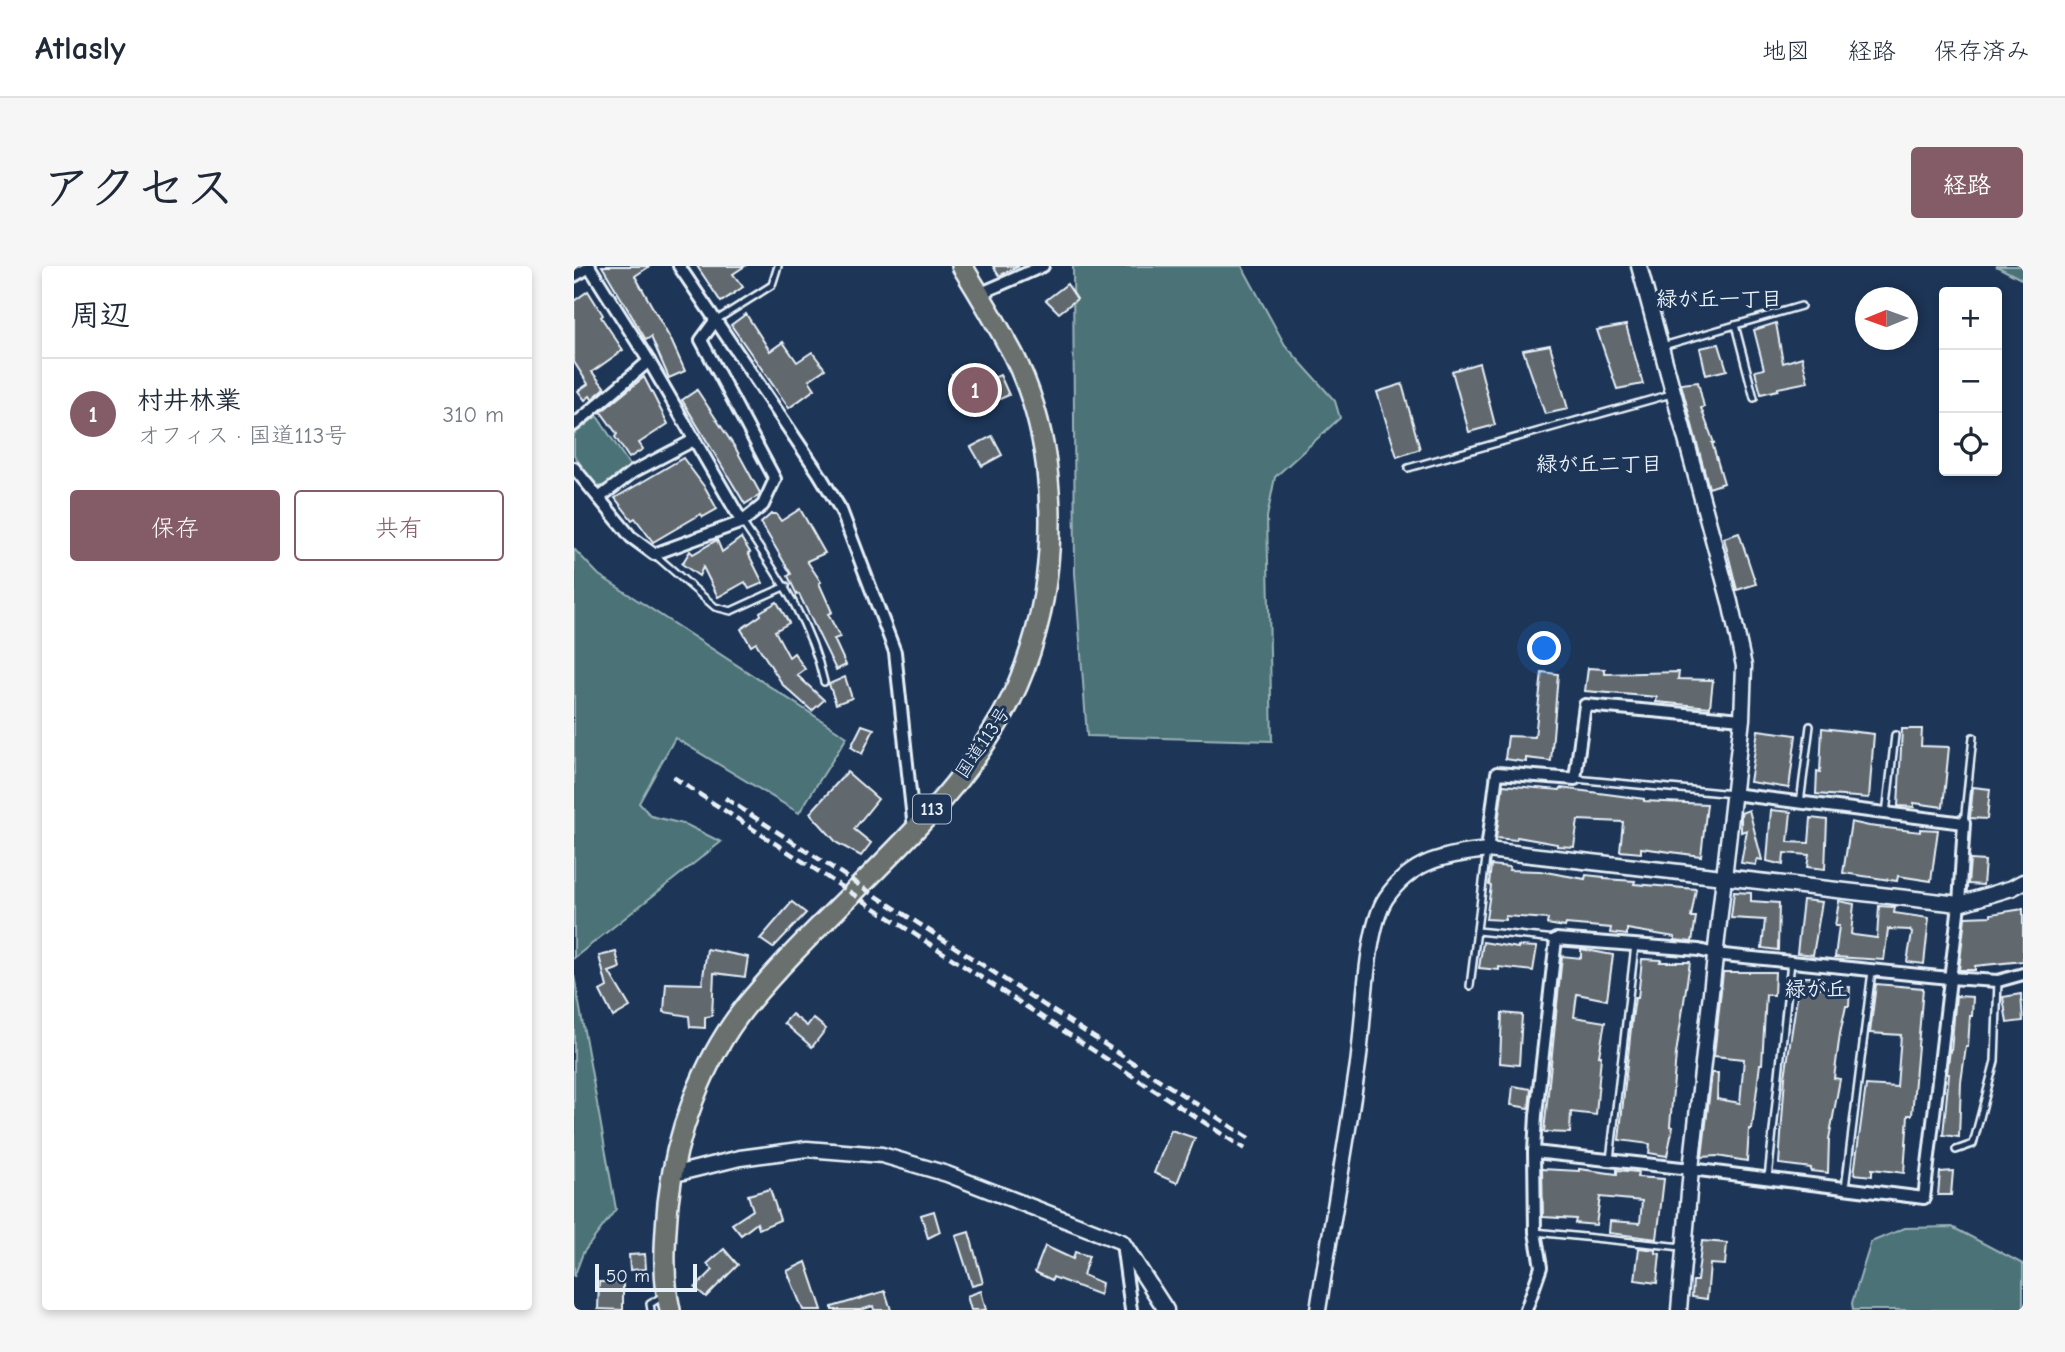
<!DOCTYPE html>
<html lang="ja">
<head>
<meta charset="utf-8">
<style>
	body { margin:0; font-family:"Comic Neue","Klee One",sans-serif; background:#f6f6f7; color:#1f2937 }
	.controls { position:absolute; right:21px; top:21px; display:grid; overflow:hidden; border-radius:7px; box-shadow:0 4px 10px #0003 }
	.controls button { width:63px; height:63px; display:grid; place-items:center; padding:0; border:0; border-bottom:2px solid #e0e1e3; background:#fff; color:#1f2937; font:35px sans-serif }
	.compass { position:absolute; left:1281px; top:21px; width:63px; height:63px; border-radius:50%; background:#fff; box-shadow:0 4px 10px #0003; rotate:269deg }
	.scale { position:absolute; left:21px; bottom:18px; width:102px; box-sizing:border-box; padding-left:7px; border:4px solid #e8f1f8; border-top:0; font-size:19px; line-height:24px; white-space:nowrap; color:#e8f1f8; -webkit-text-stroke:5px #1d3557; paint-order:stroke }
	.you { position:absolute; left:971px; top:383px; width:24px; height:24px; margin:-18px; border:5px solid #fff; border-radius:50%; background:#1a73e8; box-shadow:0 0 0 10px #1a73e833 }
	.badge { display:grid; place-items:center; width:46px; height:46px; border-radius:50%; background:#845c67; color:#fff; font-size:23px; font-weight:700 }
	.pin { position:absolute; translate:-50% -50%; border:4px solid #fff; box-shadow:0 2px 7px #0006 }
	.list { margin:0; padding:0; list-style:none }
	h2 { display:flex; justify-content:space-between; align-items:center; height:91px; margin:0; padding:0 28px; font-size:30px }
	h2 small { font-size:23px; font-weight:400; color:#747a83 }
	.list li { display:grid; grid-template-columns:46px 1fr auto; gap:21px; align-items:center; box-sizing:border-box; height:112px; padding:0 28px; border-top:2px solid #e0e1e3 }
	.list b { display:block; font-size:26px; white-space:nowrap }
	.list p { margin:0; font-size:23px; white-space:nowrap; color:#747a83 }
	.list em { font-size:23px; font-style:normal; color:#747a83 }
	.actions { display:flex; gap:14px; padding:21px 28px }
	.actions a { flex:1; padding:16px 0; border:2px solid #845c67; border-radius:7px; text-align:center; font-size:24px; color:#845c67 }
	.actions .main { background:#845c67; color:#fff }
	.icon { flex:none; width:38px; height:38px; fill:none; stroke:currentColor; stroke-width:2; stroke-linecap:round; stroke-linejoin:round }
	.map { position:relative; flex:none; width:1449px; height:1044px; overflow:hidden; border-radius:7px }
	header { display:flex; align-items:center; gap:42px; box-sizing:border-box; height:98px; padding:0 35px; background:#fff; border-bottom:2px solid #e0e1e3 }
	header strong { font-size:33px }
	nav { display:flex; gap:38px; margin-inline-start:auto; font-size:24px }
	.intro { display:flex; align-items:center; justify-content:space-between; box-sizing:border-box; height:168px; padding:0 42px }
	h1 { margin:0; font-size:49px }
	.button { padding:18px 32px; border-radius:7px; background:#845c67; color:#fff; font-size:24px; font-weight:700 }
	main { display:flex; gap:42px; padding:0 42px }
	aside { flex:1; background:#fff; border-radius:7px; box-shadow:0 4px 10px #0003 }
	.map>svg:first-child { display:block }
	.green { fill:#4b7377; stroke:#9ab2b8; stroke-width:2 }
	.building { fill:#62696e; stroke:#e8f1f8; stroke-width:2 }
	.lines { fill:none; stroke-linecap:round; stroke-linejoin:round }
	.service-casing { stroke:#e8f1f8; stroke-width:10 }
	.minor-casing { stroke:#e8f1f8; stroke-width:16 }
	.tertiary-casing { stroke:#e8f1f8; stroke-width:19 }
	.trunk-casing { stroke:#e8f1f8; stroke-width:24 }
	.service { stroke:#1d3557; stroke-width:5 }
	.minor { stroke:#1d3557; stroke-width:10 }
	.tertiary { stroke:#1d3557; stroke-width:14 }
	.trunk { stroke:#6b706d; stroke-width:19 }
	.rail { stroke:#e8f1f8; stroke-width:4.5; stroke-dasharray:10 5; stroke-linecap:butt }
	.labels { text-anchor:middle; stroke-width:6; stroke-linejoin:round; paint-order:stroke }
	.shield { fill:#1d3557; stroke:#abb9c8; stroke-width:2 }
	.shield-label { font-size:18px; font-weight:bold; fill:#e8f1f8 }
	.street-label { font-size:19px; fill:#e8f1f8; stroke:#1d3557 }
	.neighbourhood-label { font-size:21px; font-weight:bold; fill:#e8f1f8; stroke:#1d3557 }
</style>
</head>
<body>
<header>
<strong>Atlasly</strong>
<nav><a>地図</a><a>経路</a><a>保存済み</a></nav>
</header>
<div class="intro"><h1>アクセス</h1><a class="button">経路</a></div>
<main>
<aside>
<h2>周辺<small></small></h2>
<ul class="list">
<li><span class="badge">1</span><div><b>村井林業</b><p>オフィス · 国道113号</p></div><em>310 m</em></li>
</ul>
<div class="actions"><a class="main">保存</a><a>共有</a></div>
</aside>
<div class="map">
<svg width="1449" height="1044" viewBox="0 0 1449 1044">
	<rect width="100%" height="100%" fill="#1d3557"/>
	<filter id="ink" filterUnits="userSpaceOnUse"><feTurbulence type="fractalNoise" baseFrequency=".0143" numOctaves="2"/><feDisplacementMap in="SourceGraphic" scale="14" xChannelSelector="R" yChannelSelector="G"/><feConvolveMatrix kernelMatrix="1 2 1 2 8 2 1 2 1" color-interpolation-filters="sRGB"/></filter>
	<g filter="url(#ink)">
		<g class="green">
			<path d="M499 0H668L711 79 761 135 766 152 701 211 693 251 698 475 513 470 501 307Z"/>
			<path d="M1422 0H1449V14Z"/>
			<path d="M23 150 56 200 33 219 22 221 0 189V168Z"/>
			<path d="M0 283 25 309 273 471 225 547 101 472 65 537 77 550 113 559 147 576 0 692Z"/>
			<path d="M0 709 42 943 9 987 0 1011Z"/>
			<path d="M1378 961 1449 998V1044H1279L1278 1037 1297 976 1331 962Z"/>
		</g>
		<g class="building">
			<path d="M28 0H76L61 10 98 76 111 105 95 112 77 71 72 74Z"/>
			<path d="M123 0H171L159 8 169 21 147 36Z"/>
			<path d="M419 0H445L425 10Z"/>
			<path d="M493 18 503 33 485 47 472 34Z"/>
			<path d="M14 25 29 49 27 51 49 84 18 106 31 122 18 133 16 130 11 134 4 125 14 118 0 96V35Z"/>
			<path d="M172 48 196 85 209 76 223 96 238 86 251 103 235 114 241 123 215 142 157 59Z"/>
			<path d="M1202 57 1209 97 1228 91 1234 116 1204 122V124L1187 128 1181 105 1190 103 1180 64Z"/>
			<path d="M1052 59 1069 118 1043 123 1023 64Z"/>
			<path d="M1145 78 1153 104 1132 109 1126 82Z"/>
			<path d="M976 79 994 143 971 148 949 84Z"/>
			<path d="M905 97 921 159 895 166 878 105Z"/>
			<path d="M393 105 397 118 384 121 378 108Z"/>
			<path d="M426 109 435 129 412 139 403 119Z"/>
			<path d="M70 111 94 158 65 177 69 183 55 192 41 171 43 168 27 146Z"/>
			<path d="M1124 116 1130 141 1127 142 1140 177H1138L1150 217 1135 222 1107 118Z"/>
			<path d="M828 118 846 183 823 191 803 126Z"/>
			<path d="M123 124 162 183 186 227 184 230 171 238 108 134Z"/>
			<path d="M418 170 428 189 408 200 397 181Z"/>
			<path d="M109 192 132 223 143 243 129 251 127 248 79 276 61 252 58 254 41 232Z"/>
			<path d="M226 243 251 287 233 295 247 316 245 317 258 346 254 348 266 371 260 373 272 399 262 404 225 328 223 329 214 310 217 308 187 257 197 248H202L207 255Z"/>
			<path d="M1165 267 1182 318 1163 324 1150 272Z"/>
			<path d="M167 272 176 286 174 287 189 317 175 323 171 316 144 331 129 301 125 310 108 298 116 285 119 288 143 274 148 286Z"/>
			<path d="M203 336 215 357 201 365 215 391 220 387 231 403 223 409 250 434 238 445 209 419 182 377 177 380 167 363 187 349 186 346Z"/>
			<path d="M1014 402 1031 403V408L1105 406 1104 413 1139 414 1136 441 1082 436 1083 431 1011 425Z"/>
			<path d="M968 406 984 408 977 495 952 492V496L931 493 934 470 961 471Z"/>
			<path d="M271 411 278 432 262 438 255 418Z"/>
			<path d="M288 459 300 463 288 488 277 481Z"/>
			<path d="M1248 462 1300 468 1295 532 1242 528 1243 505 1246 506Z"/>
			<path d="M1328 463H1348L1347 480 1375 481 1369 541 1340 537V541L1324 540Z"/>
			<path d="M1184 464 1222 469 1215 522 1176 516Z"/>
			<path d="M273 506 304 533 280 563 297 577 287 590 263 577 236 547Z"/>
			<path d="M929 519 986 524 987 522 1070 533V535L1133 538 1127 590 1067 582V587L1046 585 1049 556 1004 554 1000 581 983 580V578L943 571 942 574 922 572Z"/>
			<path d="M1399 521 1416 523 1413 553 1396 552Z"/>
			<path d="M1175 544 1188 594 1183 593 1182 599 1167 597 1173 564 1167 566V547Z"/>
			<path d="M1197 544 1217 546 1214 576 1235 577 1237 552 1253 554 1251 603 1233 601 1235 589 1210 587 1209 599 1193 595Z"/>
			<path d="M1277 556 1295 560 1346 566V563L1364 564 1357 615 1324 610 1323 615 1269 607Z"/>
			<path d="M1396 594 1411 595 1409 619 1394 618Z"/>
			<path d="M917 599 936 601 935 604 966 605 1011 613 1012 609 1030 611V613L1061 615 1060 618 1122 623 1117 651H1122L1118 676 1101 674V671L1053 663V669L1036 667 1037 662 992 658 991 661 973 658 974 653 931 650V654L912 653 917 620 915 619Z"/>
			<path d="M1160 626 1177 627V635L1205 637 1204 684 1188 682 1191 654 1157 652Z"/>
			<path d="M1229 634 1248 636 1239 689 1223 687Z"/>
			<path d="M1265 635 1280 638 1277 668 1280 669 1303 672 1305 640 1321 641 1320 647 1355 652 1350 698 1333 696 1338 667 1336 664 1314 663 1310 694 1261 691 1265 660H1261Z"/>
			<path d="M218 636 232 647 199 682 186 673Z"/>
			<path d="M1449 643V695L1401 700V704H1385L1391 651 1417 650V648Z"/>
			<path d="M909 676 944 682V680L963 681 959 705 925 701V704L905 702Z"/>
			<path d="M133 683 174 691 171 711 140 707 138 750 131 751V762L116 761 115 750 90 746 92 717 128 718Z"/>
			<path d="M1007 683 1039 689 1033 734 1003 728 1000 751 1031 756 1025 790H1027L1022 849 997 846 996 867 970 866 988 690 1007 692Z"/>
			<path d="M42 686 46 702 35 706 56 741 39 751 26 725 33 721 25 690Z"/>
			<path d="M1068 693 1087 694 1086 696H1116L1102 788 1096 860 1099 861 1093 890 1075 887 1076 878 1045 874 1058 753 1061 732H1064Z"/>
			<path d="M1149 706H1201L1200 729H1192L1188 798H1186L1178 863H1175L1173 895 1143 890 1128 891 1138 807H1144L1143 833 1166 837 1170 793 1140 790Z"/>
			<path d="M1226 711H1247L1246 722 1276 721 1275 740H1272L1266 768 1260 812 1266 813 1255 873 1254 907 1237 905V902L1205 898 1211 811Z"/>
			<path d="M1302 718 1349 722 1338 849H1334L1330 907 1298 903V910L1280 908 1292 819 1323 821 1327 769 1296 767Z"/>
			<path d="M1447 728 1449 755 1433 757 1429 731Z"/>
			<path d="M1382 730 1399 731 1398 750H1396L1394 781H1392L1387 816 1385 871 1369 869 1375 808H1373L1376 784 1377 785Z"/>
			<path d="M928 747 948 749 945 799 926 797Z"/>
			<path d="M218 748 233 760 239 752 252 763 238 781 210 757Z"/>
			<path d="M939 820 957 823 955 842 937 839Z"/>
			<path d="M597 864 621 872 603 917 580 907Z"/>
			<path d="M968 903 1005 905V903L1043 908V904L1064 906 1063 911 1090 913 1083 973 1035 967 1036 955 1066 957 1068 935 1026 931 1022 959 1001 957 1002 953 969 951Z"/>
			<path d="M1379 905 1377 929H1364L1366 906Z"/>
			<path d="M196 923 206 954 185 963 183 957 167 969 158 958 179 944 174 929Z"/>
			<path d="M360 945 366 966 354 972 347 949Z"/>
			<path d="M395 966 409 1017 398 1020 382 970Z"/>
			<path d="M1128 975 1153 977 1151 999 1136 998 1133 1033 1118 1031 1119 1015H1123Z"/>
			<path d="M471 980 499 993 501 986 515 990 509 1009 528 1017 526 1029 479 1011 478 1014 461 1006Z"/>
			<path d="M1065 982 1082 984V987L1086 988 1083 1017 1061 1014Z"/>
			<path d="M150 983 164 999 132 1031 121 1022 139 1004 133 998Z"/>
			<path d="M71 988 72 1003 56 1004 55 989Z"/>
			<path d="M232 996 248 1044H229L213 1005Z"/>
			<path d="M25 1016H49V1044L24 1043Z"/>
			<path d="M311 1025 317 1044H300L299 1040 287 1044H258V1041Z"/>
			<path d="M407 1025 412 1044H397L393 1030Z"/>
		</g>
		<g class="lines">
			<g class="service-casing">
				<g id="service">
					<path d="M141 55 198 19 204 0"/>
					<path d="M1161 59 1180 132"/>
					<path d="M1089 80 1227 40"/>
					<path d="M834 202 1097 128"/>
					<path d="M168 256C203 308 236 354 250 416"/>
					<path d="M80 288 141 341 157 345 212 320"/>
					<path d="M1001 513 1159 528"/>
					<path d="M1226 537 1236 460"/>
					<path d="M1312 548 1321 469"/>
					<path d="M1390 557 1399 471"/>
					<path d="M903 665 982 673"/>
					<path d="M896 720 913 584"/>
					<path d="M1382 884 1399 878 1421 795 1424 715"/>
					<path d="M1036 894 1061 679"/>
					<path d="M1194 912 1217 696"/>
					<path d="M1271 922 1298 705"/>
					<path d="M961 966 1108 981"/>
					<path d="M77 1044 76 1038 89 1030"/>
				</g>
			</g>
			<g class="minor-casing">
				<g id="minor">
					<path d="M15 0 75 95 168 256"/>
					<path d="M105 0 244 206 267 244 321 386 340 563"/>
					<path d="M0 10 16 1"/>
					<path d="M405 28 469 0"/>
					<path d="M0 159 75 95"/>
					<path d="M0 202 57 271 80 288 168 256 189 239 201 213 127 74 141 55"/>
					<path d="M25 232 59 206 120 174"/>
					<path d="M913 584 923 507 1001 513 1011 439 1168 453"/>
					<path d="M960 886 1117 903 1350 932 1385 638 1390 557 1159 528"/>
					<path d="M548 977 557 1044"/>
					<path d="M952 1044 967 1001 961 966 960 886 962 849 982 673 1125 684 1140 688 1375 712 1424 715 1449 708"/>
				</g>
			</g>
			<g class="tertiary-casing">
				<g id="tertiary">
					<path d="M1065 0 1156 336 1170 400 1168 453 1117 903 1105 1044"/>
					<path d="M97 909 166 892 233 883 308 889 373 908 548 976 592 1044"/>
					<path d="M744 1044C757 962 772 880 784 798 790 756 791 664 812 632 838 594 871 589 913 584L1385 638 1438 622 1449 616"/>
				</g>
			</g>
			<g class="trunk-casing">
				<path id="trunk" d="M96 1044C88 1009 91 973 94 937 101 870 129 793 172 740 252 642 365 560 428 450 451 410 466 361 472 315 482 239 474 157 439 88 423 58 406 29 388 0"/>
			</g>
			<use href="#service" class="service"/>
			<use href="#minor" class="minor"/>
			<use href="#tertiary" class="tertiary"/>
			<use href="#trunk" class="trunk"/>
			<g class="rail">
				<path d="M99 511 671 883"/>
				<path d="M151 532 675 872"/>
			</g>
		</g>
	</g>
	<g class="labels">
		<rect class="shield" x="339" y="528.5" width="38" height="29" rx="5"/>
		<g class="shield-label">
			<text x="358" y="549">113</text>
		</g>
		<g class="street-label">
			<text transform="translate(408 476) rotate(-56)" y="7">国道113号</text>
		</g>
		<g class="neighbourhood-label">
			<text x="1145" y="40">緑が丘一丁目</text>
			<text x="1025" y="205">緑が丘二丁目</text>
			<text x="1242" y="730">緑が丘</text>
		</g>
	</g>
</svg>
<div class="controls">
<button>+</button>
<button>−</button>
<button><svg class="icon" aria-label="locate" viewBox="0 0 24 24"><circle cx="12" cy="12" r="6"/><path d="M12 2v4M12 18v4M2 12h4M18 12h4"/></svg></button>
</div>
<svg class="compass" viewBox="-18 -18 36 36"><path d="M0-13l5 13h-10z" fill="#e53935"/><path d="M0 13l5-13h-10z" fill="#747a83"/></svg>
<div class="scale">50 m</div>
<div class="you"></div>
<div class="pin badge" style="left:401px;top:124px">1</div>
</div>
</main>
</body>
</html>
